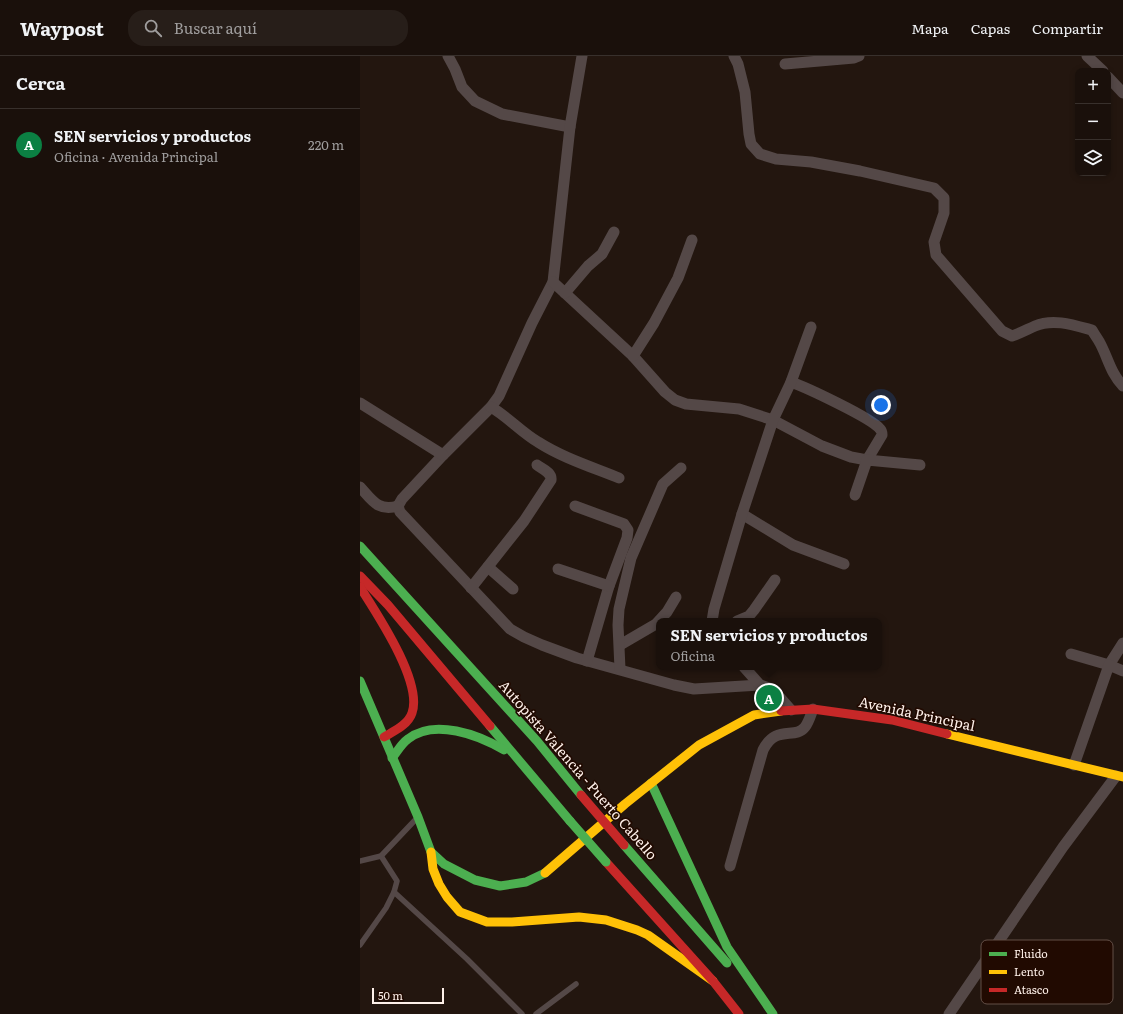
<!DOCTYPE html>
<html lang="es">
<head>
<meta charset="utf-8">
<style>
	body { margin:0; font-family:Literata,serif; background:#271e19; color:#f1f3f6 }
	.controls { position:absolute; right:12px; top:12px; display:grid; overflow:hidden; border-radius:8px; box-shadow:0 2px 6px #0003 }
	.controls button { width:36px; height:36px; display:grid; place-items:center; padding:0; border:0; border-bottom:1px solid #38302c; background:#1a100b; color:#f1f3f6; font:20px sans-serif }
	.scale { position:absolute; left:12px; bottom:10px; width:72px; box-sizing:border-box; padding-left:4px; border:2px solid #fef0e9; border-top:0; font-size:11px; line-height:14px; white-space:nowrap; color:#fef0e9; -webkit-text-stroke:3px #210a01; paint-order:stroke }
	.you { position:absolute; left:521px; top:349px; width:14px; height:14px; margin:-10px; border:3px solid #fff; border-radius:50%; background:#1a73e8; box-shadow:0 0 0 6px #1a73e833 }
	.badge { display:grid; place-items:center; width:26px; height:26px; border-radius:50%; background:#0b8043; color:#fff; font-size:13px; font-weight:700 }
	.pin { position:absolute; translate:-50% -50%; border:2px solid #fff; box-shadow:0 1px 4px #0006 }
	.popup { position:absolute; left:296px; top:562px; width:226px; height:52px; box-sizing:border-box; display:grid; place-content:center; border-radius:8px; background:#1a100b; filter:drop-shadow(0 1px 3px #0005); font-size:13px; white-space:nowrap; color:#9f9d9d }
	.popup b { font-size:15px; color:#f1f3f6 }
	.popup::after { content:''; position:absolute; left:50%; top:100%; margin-left:-8px; border:8px solid transparent; border-top-color:#1a100b }
	.list { margin:0; padding:0; list-style:none }
	h2 { display:flex; justify-content:space-between; align-items:center; height:52px; margin:0; padding:0 16px; font-size:17px }
	h2 small { font-size:13px; font-weight:400; color:#9f9d9d }
	.list li { display:grid; grid-template-columns:26px 1fr auto; gap:12px; align-items:center; box-sizing:border-box; height:72px; padding:0 16px; border-top:1px solid #38302c }
	.list b { display:block; font-size:15px; white-space:nowrap }
	.list p { margin:0; font-size:13px; white-space:nowrap; color:#9f9d9d }
	.list em { font-size:13px; font-style:normal; color:#9f9d9d }
	.icon { flex:none; width:22px; height:22px; fill:none; stroke:currentColor; stroke-width:2; stroke-linecap:round; stroke-linejoin:round }
	.map { position:relative; flex:none; width:763px; height:958px; overflow:hidden }
	header { display:flex; align-items:center; gap:24px; box-sizing:border-box; height:56px; padding:0 20px; background:#1a100b; border-bottom:1px solid #38302c }
	header strong { font-size:19px }
	nav { display:flex; gap:22px; margin-inline-start:auto; font-size:14px }
	.search { width:280px; height:36px; background:#271e19; display:flex; align-items:center; gap:10px; box-sizing:border-box; padding:0 14px; border-radius:16px; color:#9f9d9d; font-size:15px }
	main { display:flex }
	aside { flex:1; background:#1a100b }
	.map>svg:first-child { display:block }
	.lines { fill:none; stroke-linecap:round; stroke-linejoin:round }
	.lane { stroke:#544847; stroke-width:5.5 }
	.street { stroke:#544847; stroke-width:11 }
	.fast { stroke:#4caf50; stroke-width:9 }
	.slow { stroke:#ffc107; stroke-width:9 }
	.jam { stroke:#c62828; stroke-width:9 }
	.fast-bridge { stroke:#4caf50; stroke-width:9 }
	.jam-bridge { stroke:#c62828; stroke-width:9 }
	.labels { text-anchor:middle; stroke-width:3.5; stroke-linejoin:round; paint-order:stroke }
	.street-label { font-size:14px; fill:#fef0e9; stroke:#210a01 }
	.key { fill:#210a01; stroke:#634f47; stroke-width:1 }
	.key-label { font-size:11px; fill:#fef0e9 }
</style>
</head>
<body>
<header>
<strong>Waypost</strong>
<div class="search"><svg class="icon" aria-label="search" viewBox="0 0 24 24"><circle cx="10" cy="10" r="6"/><path d="M15 15l6 6"/></svg>Buscar aquí</div>
<nav><a>Mapa</a><a>Capas</a><a>Compartir</a></nav>
</header>
<main>
<aside>
<h2>Cerca<small></small></h2>
<ul class="list">
<li><span class="badge">A</span><div><b>SEN servicios y productos</b><p>Oficina · Avenida Principal</p></div><em>220 m</em></li>
</ul>
</aside>
<div class="map">
<svg width="763" height="958" viewBox="0 0 763 958">
	<rect width="100%" height="100%" fill="#23160f"/>
	<g class="lines">
		<g class="lane">
			<path d="M21 800 37 825 34 836 107 903 162 958"/>
			<path d="M0 805 21 800 57 762"/>
			<path d="M0 889 26 852 34 836"/>
			<path d="M176 958 216 928"/>
		</g>
		<g class="street">
			<path d="M88 0 95 13 102 31 115 45 142 58 210 71"/>
			<path d="M222 0 210 71 193 226 172 267 139 340 131 351 83 399 42 443 38 450 40 456 135 557 150 573 164 581 182 589 217 602 314 629 334 633 400 629"/>
			<path d="M374 0 378 8 385 36 389 78 391 88 400 98 416 103 451 106 500 115 574 132 584 142V157L574 186 576 199 642 275 652 280C661 277 668 273 675 270 693 262 714 269 732 274 734 278 738 283 740 287 748 302 751 318 763 330"/>
			<path d="M727 0 743 15"/>
			<path d="M425 8 494 2 499 0"/>
			<path d="M748 21 763 37"/>
			<path d="M193 226 273 300 305 336 315 344 326 348 379 353 413 364 462 390 491 401 507 404 522 379C522 376 522 375 520 373 512 362 445 331 431 326"/>
			<path d="M205 237 228 210 242 198 254 176"/>
			<path d="M273 300 294 267 318 222 332 184"/>
			<path d="M0 347 83 399"/>
			<path d="M131 351C148 361 161 376 178 386 203 402 232 411 259 422"/>
			<path d="M0 431C12 444 18 456 38 450"/>
			<path d="M495 439 507 404 560 409"/>
			<path d="M215 450 264 468 268 474 267 482 249 530 227 605"/>
			<path d="M382 458 433 489 484 508"/>
			<path d="M128 511 153 533"/>
			<path d="M198 513 249 530"/>
			<path d="M111 532 164 465 191 424C192 416 182 413 177 409"/>
			<path d="M352 565 354 553 382 458 413 364 431 326 451 271"/>
			<path d="M377 565 389 560 394 554 415 524"/>
			<path d="M260 589 296 568 307 556 316 541"/>
			<path d="M711 598 749 609 763 587"/>
			<path d="M384 611 400 629 409 632 417 638 431 654"/>
			<path d="M260 613 258 569 259 553 271 502 303 428 321 412"/>
			<path d="M714 709 749 609 763 615"/>
			<path d="M370 810 403 694C416 668 435 684 445 671 449 666 451 658 453 653"/>
			<path d="M589 958 703 791 756 720"/>
		</g>
		<g class="fast">
			<path d="M0 490 177 685 221 739"/>
			<path d="M0 625 58 761 71 796 84 808 115 824 140 830 166 826 185 817"/>
			<path d="M130 670 210 765"/>
			<path d="M32 702C37 696 41 688 48 683 74 662 119 679 144 694"/>
			<path d="M291 727 367 891 413 958"/>
			<path d="M264 789 367 907"/>
		</g>
		<g class="slow">
			<path d="M587 678 763 721"/>
			<path d="M71 796 73 813 79 828 87 841 100 856 127 866H152L219 861 246 864 277 874 288 879 353 925"/>
			<path d="M185 817 265 748 339 689 394 659 421 655"/>
		</g>
		<g class="jam">
			<path d="M0 520 28 549 130 670"/>
			<path d="M0 531C17 558 63 626 52 657 48 669 34 675 24 681"/>
			<path d="M421 655 453 653 532 664 587 678"/>
			<path d="M246 806 353 925 379 958"/>
		</g>
		<path class="fast-bridge" d="M210 765 246 806"/>
		<path class="jam-bridge" d="M221 739 264 789"/>
	</g>
	<g class="labels">
		<g class="street-label">
			<text transform="translate(557 658) rotate(12)" y="5">Avenida Principal</text>
			<text transform="translate(218 714) rotate(49)" y="5">Autopista Valencia - Puerto Cabello</text>
		</g>
	</g>
	<rect x="621" y="884" width="132" height="64" rx="6" class="key"/>
	<rect x="629" y="896" width="18" height="4" fill="#4caf50"/>
	<rect x="629" y="914" width="18" height="4" fill="#ffc107"/>
	<rect x="629" y="932" width="18" height="4" fill="#c62828"/>
	<g class="key-label">
		<text x="654" y="902">Fluido</text>
		<text x="654" y="920">Lento</text>
		<text x="654" y="938">Atasco</text>
	</g>
</svg>
<div class="controls">
<button>+</button>
<button>−</button>
<button><svg class="icon" aria-label="layers" viewBox="0 0 24 24"><path d="M12 4l9 5-9 5-9-5zM3 14l9 5 9-5"/></svg></button>
</div>
<div class="scale">50 m</div>
<div class="you"></div>
<div class="pin badge" style="left:409px;top:642px">A</div>
<div class="popup"><b>SEN servicios y productos</b>Oficina</div>
</div>
</main>
</body>
</html>
